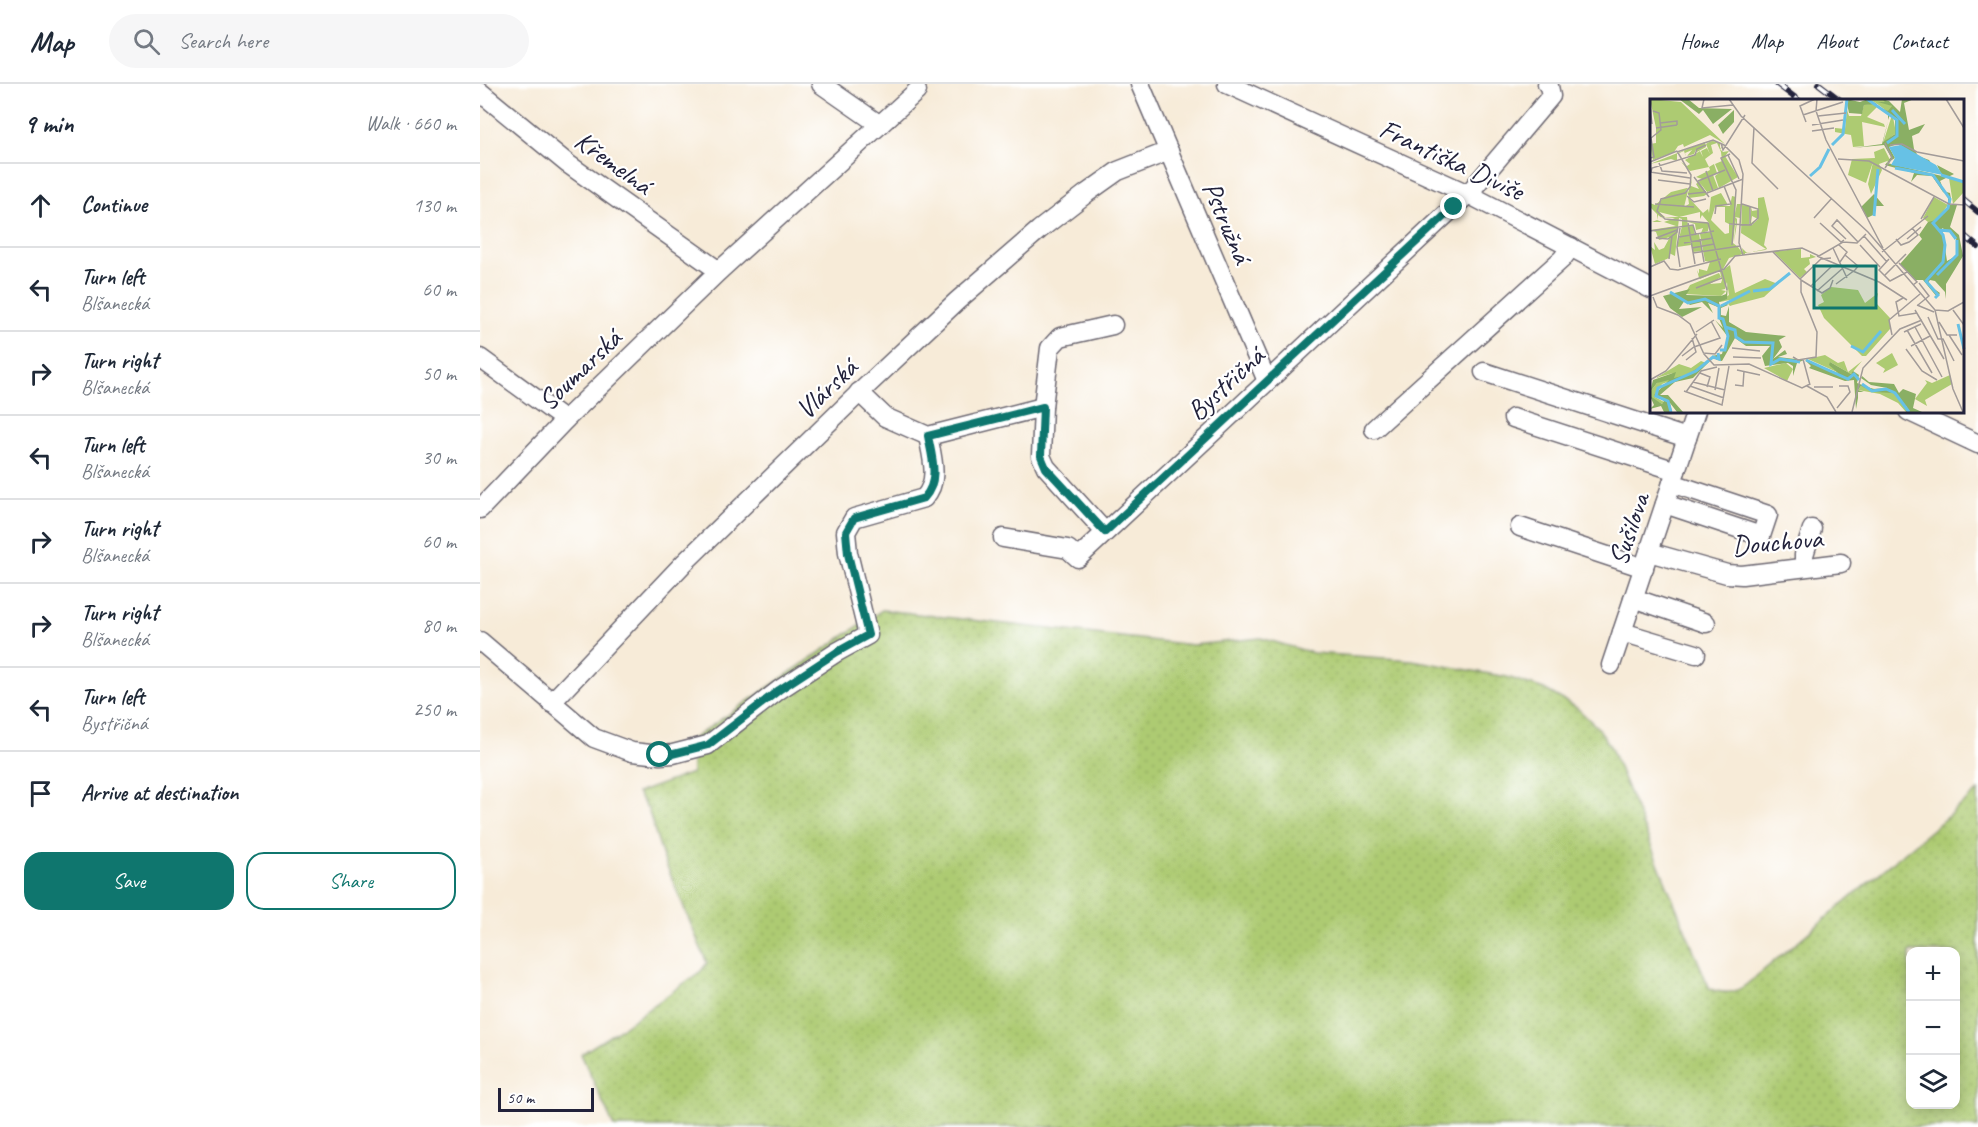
<!DOCTYPE html>
<html lang="en">
<head>
<meta charset="utf-8">
<style>
	body { margin:0; font-family:Caveat,sans-serif; background:#f6f6f7; color:#1f2937 }
	.controls { position:absolute; right:18px; bottom:18px; display:grid; overflow:hidden; border-radius:12px; box-shadow:0 3px 15px #0003 }
	.controls button { width:54px; height:54px; display:grid; place-items:center; padding:0; border:0; border-bottom:2px solid #e0e1e3; background:#fff; color:#1f2937; font:30px sans-serif }
	.scale { position:absolute; left:18px; bottom:15px; width:96px; box-sizing:border-box; padding-left:6px; border:3px solid #22223b; border-top:0; font-size:16px; line-height:21px; white-space:nowrap; color:#22223b; -webkit-text-stroke:4px #fff; paint-order:stroke }
	.stop { position:absolute; width:18px; height:18px; margin:-14px; border:4px solid #0f766e; border-radius:50%; background:#fff }
	.stop.end { background:#0f766e; border-color:#fff; box-shadow:0 2px 6px #0008 }
	.list { margin:0; padding:0; list-style:none }
	h2 { display:flex; justify-content:space-between; align-items:center; height:78px; margin:0; padding:0 24px; font-size:26px }
	h2 small { font-size:20px; font-weight:400; color:#747a83 }
	.list li { display:grid; grid-template-columns:39px 1fr auto; gap:18px; align-items:center; box-sizing:border-box; height:84px; padding:0 24px; border-top:2px solid #e0e1e3 }
	.list b { display:block; font-size:22px; white-space:nowrap }
	.list p { margin:0; font-size:20px; white-space:nowrap; color:#747a83 }
	.list em { font-size:20px; font-style:normal; color:#747a83 }
	.actions { display:flex; gap:12px; padding:18px 24px }
	.actions a { flex:1; padding:14px 0; border:2px solid #0f766e; border-radius:18px; text-align:center; font-size:21px; color:#0f766e }
	.actions .main { background:#0f766e; color:#fff }
	.icon { flex:none; width:33px; height:33px; fill:none; stroke:currentColor; stroke-width:2; stroke-linecap:round; stroke-linejoin:round }
	.map { position:relative; flex:none; width:1498px; height:1043px; overflow:hidden }
	header { display:flex; align-items:center; gap:36px; box-sizing:border-box; height:84px; padding:0 30px; background:#fff; border-bottom:2px solid #e0e1e3 }
	header strong { font-size:28px }
	nav { display:flex; gap:33px; margin-inline-start:auto; font-size:21px }
	.search { width:420px; height:54px; background:#f6f6f7; display:flex; align-items:center; gap:15px; box-sizing:border-box; padding:0 21px; border-radius:33px; color:#747a83; font-size:22px }
	main { display:flex }
	aside { flex:1; background:#fff }
	.map>svg:first-child { display:block }
	.green { fill:url(#green-dots); stroke:#687656; stroke-width:1.5; fill-rule:evenodd }
	.lines { fill:none; stroke-linecap:round; stroke-linejoin:round }
	.minor-casing { stroke:#6d6872; stroke-width:21 }
	.minor { stroke:#fff; stroke-width:18 }
	.rail-casing { stroke:#22223b; stroke-width:6 }
	.rail { stroke:#fff; stroke-width:4; stroke-dasharray:11; stroke-linecap:butt }
	.route { stroke:#0f766e; stroke-width:8 }
	.labels { text-anchor:middle; stroke-width:4.5; stroke-linejoin:round; paint-order:stroke }
	.street-label { font-size:28px; fill:#22223b; stroke:#fff }
	.inset-river { fill:none; stroke:#67c1e5; stroke-width:3 }
	.inset-road { fill:none; stroke:#a29b99; stroke-width:1.5 }
	.view { fill:#0f766e; fill-opacity:0.15; stroke:#0f766e; stroke-width:3 }
	.inset-edge { fill:none; stroke:#22223b; stroke-width:3 }
</style>
</head>
<body>
<header>
<strong>Map</strong>
<div class="search"><svg class="icon" aria-label="search" viewBox="0 0 24 24"><circle cx="10" cy="10" r="6"/><path d="M15 15l6 6"/></svg>Search here</div>
<nav><a>Home</a><a>Map</a><a>About</a><a>Contact</a></nav>
</header>
<main>
<aside>
<h2>9 min<small>Walk · 660 m</small></h2>
<ul class="list">
<li><svg class="icon" aria-label="ahead" viewBox="0 0 24 24"><path d="M12 20V5M6 11l6-6 6 6"/></svg><div><b>Continue</b></div><em>130 m</em></li>
<li><svg class="icon" aria-label="left" viewBox="0 0 24 24"><path d="M17 20v-9H6M10 6l-5 5 5 5"/></svg><div><b>Turn left</b><p>Blšanecká</p></div><em>60 m</em></li>
<li><svg class="icon" aria-label="right" viewBox="0 0 24 24"><path d="M7 20v-9h11M14 6l5 5-5 5"/></svg><div><b>Turn right</b><p>Blšanecká</p></div><em>50 m</em></li>
<li><svg class="icon" aria-label="left" viewBox="0 0 24 24"><path d="M17 20v-9H6M10 6l-5 5 5 5"/></svg><div><b>Turn left</b><p>Blšanecká</p></div><em>30 m</em></li>
<li><svg class="icon" aria-label="right" viewBox="0 0 24 24"><path d="M7 20v-9h11M14 6l5 5-5 5"/></svg><div><b>Turn right</b><p>Blšanecká</p></div><em>60 m</em></li>
<li><svg class="icon" aria-label="right" viewBox="0 0 24 24"><path d="M7 20v-9h11M14 6l5 5-5 5"/></svg><div><b>Turn right</b><p>Blšanecká</p></div><em>80 m</em></li>
<li><svg class="icon" aria-label="left" viewBox="0 0 24 24"><path d="M17 20v-9H6M10 6l-5 5 5 5"/></svg><div><b>Turn left</b><p>Bystřičná</p></div><em>250 m</em></li>
<li><svg class="icon" aria-label="arrive" viewBox="0 0 24 24"><path d="M6 21V4h12l-3 4 3 4H6"/></svg><div><b>Arrive at destination</b></div></li>
</ul>
<div class="actions"><a class="main">Save</a><a>Share</a></div>
</aside>
<div class="map">
<svg width="1498" height="1043" viewBox="0 0 1498 1043">
	<defs>
		<pattern id="green-dots" width="8" height="8" patternUnits="userSpaceOnUse" patternTransform="scale(1.5)"><rect width="8" height="8" fill="#adcb72"/><path d="M2 2h.1M6 6h.1" fill="none" stroke="#95ae64" stroke-width="1.8" stroke-linecap="round"/></pattern>
	</defs>
	<rect width="100%" height="100%" fill="#fff"/>
	<filter id="ink" filterUnits="userSpaceOnUse"><feTurbulence type="fractalNoise" baseFrequency=".0167" numOctaves="2"/><feDisplacementMap in="SourceGraphic" scale="12" xChannelSelector="R" yChannelSelector="G"/><feConvolveMatrix kernelMatrix="1 2 1 2 8 2 1 2 1" color-interpolation-filters="sRGB"/></filter>
	<filter id="wash" filterUnits="userSpaceOnUse"><feTurbulence type="fractalNoise" baseFrequency=".008" numOctaves="4" result="noise"/><feDisplacementMap in="SourceGraphic" scale="24" xChannelSelector="R" yChannelSelector="G"/><feGaussianBlur stdDeviation="1.35" result="paint"/><feColorMatrix in="noise" values="0 0 0 0 0 0 0 0 0 0 0 0 0 0 0 0 0 1.4 0 .05"/><feComposite in="paint" operator="in"/></filter>
	<g filter="url(#wash)">
		<rect width="100%" height="100%" fill="#f7ebd8"/>
		<path class="green" d="M402 526 713 561 781 554 833 569 932 576 1027 593 1064 605 1097 624 1119 645 1131 664 1225 894 1230 905C1245 910 1254 910 1267 900L1498 707V1043H134L101 970 142 944 221 887 227 879 183 773 168 725 157 709 212 689 211 656ZM1430 868H1476V1020H1430Z"/>
	</g>
	<g filter="url(#ink)">
		<g class="lines">
			<g class="minor-casing">
				<g id="minor">
					<path d="M341 0 400 41"/>
					<path d="M660 0 787 297"/>
					<path d="M747 0 988 110 1171 205"/>
					<path d="M0 8 88 80 239 187"/>
					<path d="M0 274 85 336"/>
					<path d="M1004 288 1207 354"/>
					<path d="M379 308 405 333 448 352 563 323"/>
					<path d="M1428 327 1498 360"/>
					<path d="M1033 334 1196 387"/>
					<path d="M894 345 1082 175 1091 163"/>
					<path d="M1185 420 1281 452 1288 431 1192 399"/>
					<path d="M0 425 85 336 239 187 437 7"/>
					<path d="M1040 443 1164 484"/>
					<path d="M625 448 566 383 561 372 563 323 570 264 580 253 633 241"/>
					<path d="M523 454 588 465 598 474 988 110 1071 12 1069 2 1067 0"/>
					<path d="M1169 468 1247 490 1262 491 1361 479"/>
					<path d="M1324 483V471L1332 445"/>
					<path d="M1153 514 1226 539"/>
					<path d="M1142 548 1216 570"/>
					<path d="M0 557 114 654 152 668 180 671 193 670 228 661 299 606 357 568 388 551 368 469 366 448 374 434 444 414C460 397 452 373 448 352"/>
					<path d="M1131 581 1216 327"/>
					<path d="M71 619 204 479 377 311 477 217 559 146 607 109 638 87 689 67"/>
				</g>
			</g>
			<use href="#minor" class="minor"/>
			<g class="rail-casing">
				<g id="rail">
					<path d="M1297 0 1318 16"/>
					<path d="M1339 0 1360 16"/>
					<path d="M1482 115 1498 128"/>
					<path d="M1482 150 1498 163"/>
				</g>
			</g>
			<use href="#rail" class="rail"/>
		</g>
	</g>
	<g class="lines" filter="url(#ink)">
		<path class="route" d="M180 671 193 670 228 661 299 606 357 568 388 551 368 470 366 448 374 434 444 414C460 397 452 373 448 352L563 323 561 372 566 384 625 448 974 123"/>
	</g>
	<g class="labels">
		<g class="street-label">
			<text transform="translate(972 75) rotate(25)" y="10">Františka Diviše</text>
			<text transform="translate(134 78) rotate(36)" y="10">Křemelná</text>
			<text transform="translate(748 138) rotate(67)" y="10">Pstružná</text>
			<text transform="translate(99 285) rotate(-44)" y="10">Soumarská</text>
			<text transform="translate(745 299) rotate(-43)" y="10">Bystřičná</text>
			<text transform="translate(346 304) rotate(-44)" y="10">Vlárská</text>
			<text transform="translate(1148 445) rotate(-71)" y="10">Sušilova</text>
			<text transform="translate(1297 457) rotate(-5)" y="10">Douchova</text>
		</g>
	</g>
	<g transform="translate(1170 15)">
		<rect width="314" height="314" fill="#f7ebd8"/>
		<path d="M0 0 31 3 75 45 60 36 34 48 33 45 28 47 24 53 3 61 0 45 6 44V29ZM218 0H232L242 7 257 31 252 34 247 20 243 18 246 34 233 44 242 16 226 4 227 8 217 18 234 25 235 28 212 23 214 47 203 48 201 36 185 33V29L195 30 197 11 199 17H211L214 6 226 4ZM63 42 70 44V49L75 47 70 50 73 53 79 52 75 57 88 78 69 89 65 77 69 74 65 65 72 62 71 53 67 44 61 46 63 54 55 60 59 68 64 65 67 74 63 76 68 89 57 93 50 84 57 95 54 97 39 99 38 94 42 80 41 87 49 90 46 85 52 80 46 78 60 71 59 68 40 72 31 63 37 67 40 65 35 61 50 52 53 58 51 52 57 49 60 55 56 45 59 43 55 44 56 48 47 53 46 51 44 55 37 57 42 51 35 54 36 58 34 52 27 55V62L21 60 0 65 55 43ZM234 49 240 61 229 65 232 71 221 95 218 85 223 63 216 84 198 76 202 60 225 59 224 53ZM299 79 313 83V94L303 105ZM37 89H38L35 93 25 96 38 92 34 108 39 105 38 98 53 114 58 110 59 114 61 98 71 94 78 106 66 107H80L82 97 86 98 85 114 87 105H91L90 119 85 118 87 120V124L84 143 86 121 85 125H79L75 123V114H66H75V108H65L61 121 75 135 79 134V126H85L83 144 88 148 90 120 88 148 93 155 79 159 73 170 50 180 49 179 47 171 49 175V170L57 172 60 163 55 162 50 135 60 133 59 127 58 132 51 134 53 129 46 131 45 125 38 123 59 124 52 116 50 120V113L29 118 9 113 15 118H37L38 127 43 126 45 136 49 135 52 152 43 153 40 136 41 146 27 148 32 127V120L29 119 25 157 19 154V159L5 165 0 147 5 151 4 143 9 151 14 149 20 138 9 141 6 133 0 131 26 127 14 123 25 119 11 118 13 120 8 116 7 121 12 123H2L7 121V115L0 108V104L5 106 21 93ZM114 98 119 120 114 146 116 148 117 150 115 151 95 154V155H93L92 149 97 154 116 150 91 134 92 106 100 107 99 126H102L108 120 102 117 101 124 105 121 103 125H100L101 108 102 112 108 111V119V99ZM151 150V159L160 158V155L166 158 159 160 160 165 154 170 157 173 150 179 123 152ZM80 166 85 194 115 180 128 185 114 198 83 206 80 207 78 205 85 200 69 203 79 196 77 183 75 190 71 191 76 192 71 197 35 195 40 186 69 174 71 178 60 185 71 184 72 181 70 173ZM181 188 208 191 215 204 228 194 226 204 240 219V230L216 257H212L174 219 168 206 174 203 171 196ZM242 254 248 266 233 274 235 270 226 264ZM175 256 188 264 194 262 198 273 212 262 201 275 180 263 183 269 198 278 158 260ZM51 262 56 264 46 272 12 285 5 298 14 303 12 305 1 299 0 293 7 284 23 274 6 279 29 265 41 269ZM136 264 143 270 137 282 114 269ZM300 276 302 285 275 301 277 307 265 300 277 284 275 281 282 284ZM211 287 243 294 257 308 256 313 248 304 230 295 208 291Z" fill="#adcb72"/>
		<path d="M29 0H38L49 9 82 10 63 25 53 11 49 15ZM196 0 210 3 218 0 227 5 214 6 212 15 199 14ZM232 0 239 2 250 13 252 0H264L254 4 259 31 275 25 269 34 262 37 264 50 268 57 279 61 281 64 247 45 239 48 245 59 237 64 292 77 287 66 304 75 290 82 291 84 293 92 300 94 301 100 300 106H307L300 128 309 136 313 157 296 185V200L295 193 285 182 280 181 277 185 290 194 287 198 273 181H265L250 165 272 140 269 136 278 123 298 108V96L293 93 282 77 267 76 261 83 264 74 235 66 241 58 234 46 203 49 232 45 238 22 233 43 245 35V20L240 15 238 21V15L229 8 238 12 242 7 228 3H235ZM292 129 302 134 307 142 306 157 297 162ZM84 11V23L73 35 68 26ZM224 95 234 107H224L225 115 217 119 211 108ZM78 183 77 200 69 203 70 208 72 205H77L78 206 71 209V216L76 217 79 207V223L96 233 136 237 129 241 132 248 123 260 135 251 137 255 128 258 154 261 147 264 143 277V267L138 264 115 267 112 257 120 247H96L85 239 72 262 67 261 62 257 72 255 73 251 69 252 76 249 78 238 65 221 73 229 68 217 70 209 58 204 63 214 52 203 40 206 35 201 29 210 52 208 32 218 20 209 13 197 40 190 36 196 71 197 76 195ZM155 261 188 274 179 266 180 263 201 275 203 272 209 276 207 284 223 290 237 289 221 286 211 279 212 277 219 283 244 285 249 294 253 290 266 295 263 309 272 313H256L257 308 243 294 224 293 211 287 208 291 214 293H208V299L206 310 204 281 195 282 159 269 161 267ZM60 262 43 279 25 283 10 296H18L33 313H27L20 304 22 313H14L11 307 0 310 4 306 0 297 12 305 14 302 4 296 19 281 7 284 0 293 3 281 26 273 24 279 36 276Z" fill="#8aaf64" fill-rule="evenodd"/>
		<path d="M284 98 298 106 286 121 278 123 273 119Z" fill="#adcb72"/>
		<path d="M251 46 286 66 293 76 241 66 245 59 239 48Z" fill="#67c1e5"/>
		<path class="inset-river" d="M217 0 247 21V37L237 44M242 11 255 25M182 46 193 35 197 0M245 69 283 76 300 100 298 109 283 124 293 136 295 146 293 163 276 182 288 196 285 199M291 76 314 83M160 77 170 68 179 50M224 117 228 70M289 131 300 132 306 140M287 176 307 156V141M103 192 120 190 140 174M20 193 38 204 55 200 69 207V219L73 220 78 237 75 251H70M71 207 100 192M308 225 314 250M75 228 85 231 86 238 94 243 123 244 121 265 130 260 150 263M201 247 213 253 231 232M156 261 198 280 204 275 209 281M212 285 222 292 236 290 245 294 259 313M21 313 18 302 6 297 8 289 46 272 63 258 69 260 68 254"/>
		<path class="inset-road" d="M54 0 52 9 83 6M79 0 91 17 218 133 285 211 298 212 314 203M167 0 166 12 176 41 233 149M296 0 314 29M0 7 2 25M153 16 193 3M168 17 196 14M156 23 150 7 165 0M10 24 27 22V26M162 26 193 21M104 28 102 64 128 90M6 29 27 26M162 32 184 29M71 44 73 51 95 16M240 46 252 45 267 53 314 62M27 52 41 76 40 88 35 94 11 100 7 112 15 120 58 124 77 191M27 53 63 41 74 46 89 61 93 75 89 144 93 156M80 55 71 59 86 91 82 146M78 56 89 80M0 59 4 58 1 39 11 31 9 14 3 12M188 60 219 62 299 105 314 106M0 63 27 52M9 64 12 72 37 74M235 69 242 59 235 44M56 72 63 92M0 73 40 79M1 73 2 69 45 56 47 50 56 46M44 78 59 98M8 81 40 85M48 82 75 71M57 94 93 80M38 95 56 93M37 97 44 103 56 100M5 105 44 108M65 115 66 107 81 105 74 87M164 119 182 99M271 120 284 98M38 124 45 165M170 124 191 143 194 141M79 125 101 126 108 119V110L92 105M100 126V107M27 131 6 139 18 140 27 133 28 128M0 132 43 126 46 136M214 137 237 163M29 138 64 132M50 140 54 163M196 140 182 127 187 121 208 143M246 140 251 146 259 143 268 136 262 129M257 140 271 128M34 144 63 139M189 146 197 153 190 163M210 146 230 168M42 149 64 145M183 149 197 179M123 153 151 181V193L167 233 166 258 148 261 143 258M232 153 278 117M43 154 90 147M195 156 208 167 205 171M167 157 229 183 257 201M19 160 22 137M239 160 229 171 240 182 257 173M249 164 267 183 263 186M0 168 14 162 20 170 28 171 71 160M30 168 27 148 30 129M235 176 256 155M150 180 171 160 181 159M151 181 172 194 180 189 183 181M186 185 205 171M161 187 182 167M46 189 72 179M167 192 193 169M0 197 74 170 85 157 152 149 169 157 193 143 207 144 216 135M3 198 7 208 28 216 40 225 54 255 64 266 99 265 152 289 160 285M253 199 246 203 249 217 267 214M267 206 284 213M268 206 279 197 269 184M265 211 294 260M285 211 303 290 313 313M303 211 314 226M278 218 288 240H293L304 262M289 223 297 236H307M265 228 292 278M257 231 282 274M46 233 64 221M254 233 271 225M242 236 239 221 270 195M299 236 312 256M261 247 280 237M82 249 110 252M256 250 272 272 287 281M53 254 65 255 72 246M32 257 44 248 70 239 61 222M83 258 111 259M153 260 160 286M36 261 46 253 42 239M87 271 110 276M50 274 60 278 57 288M0 281 16 272 47 235M43 283 75 291M85 286 93 287 94 272M40 287 74 299M157 287 177 298 186 313M164 288H183M65 291 69 269M34 292 72 306 79 267M36 293 51 272 67 268M187 309 200 293 198 287H189M202 313 213 269 250 230 272 221"/>
		<path class="view" d="M164 167H226V209H164Z"/>
		<rect width="314" height="314" class="inset-edge"/>
	</g>
</svg>
<div class="controls">
<button>+</button>
<button>−</button>
<button><svg class="icon" aria-label="layers" viewBox="0 0 24 24"><path d="M12 4l9 5-9 5-9-5zM3 14l9 5 9-5"/></svg></button>
</div>
<div class="scale">50 m</div>
<div class="stop" style="left:180px;top:671px"></div>
<div class="stop end" style="left:974px;top:123px"></div>
</div>
</main>
</body>
</html>
